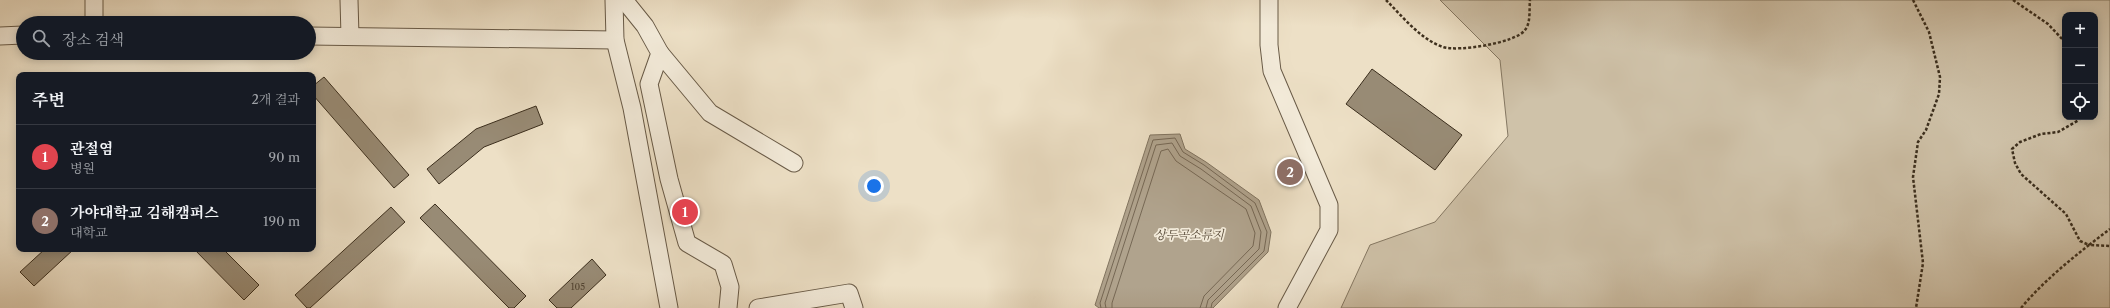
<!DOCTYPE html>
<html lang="ko">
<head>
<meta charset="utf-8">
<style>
	body { margin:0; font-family:"Libre Caslon Text","Noto Serif KR",serif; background:#20242c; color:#f1f3f6 }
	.controls { position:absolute; right:12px; top:12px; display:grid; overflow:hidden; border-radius:8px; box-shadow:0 2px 10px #0003 }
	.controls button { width:36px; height:36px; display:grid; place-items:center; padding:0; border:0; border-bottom:1px solid #363941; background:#171b24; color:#f1f3f6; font:20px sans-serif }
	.you { position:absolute; left:874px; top:186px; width:14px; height:14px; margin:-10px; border:3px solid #fff; border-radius:50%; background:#1a73e8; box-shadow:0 0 0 6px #1a73e833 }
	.badge { display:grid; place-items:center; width:26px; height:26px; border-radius:50%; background:#2563eb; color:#fff; font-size:13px; font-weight:700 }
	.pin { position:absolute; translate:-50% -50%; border:2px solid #fff; box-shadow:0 1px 4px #0006 }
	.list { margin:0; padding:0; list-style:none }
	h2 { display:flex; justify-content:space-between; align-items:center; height:52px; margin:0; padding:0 16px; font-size:17px }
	h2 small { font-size:13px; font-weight:400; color:#9ea1a6 }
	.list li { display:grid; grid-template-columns:26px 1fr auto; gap:12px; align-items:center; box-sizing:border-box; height:64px; padding:0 16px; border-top:1px solid #363941 }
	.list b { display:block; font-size:15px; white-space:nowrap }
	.list p { margin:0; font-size:13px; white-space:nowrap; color:#9ea1a6 }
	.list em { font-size:13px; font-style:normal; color:#9ea1a6 }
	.icon { flex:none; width:22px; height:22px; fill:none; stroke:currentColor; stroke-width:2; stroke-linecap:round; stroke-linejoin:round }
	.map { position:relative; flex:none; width:2110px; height:308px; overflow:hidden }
	.search { position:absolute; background:#171b24; box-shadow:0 2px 10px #0003; left:16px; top:16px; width:300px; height:44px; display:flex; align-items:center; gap:10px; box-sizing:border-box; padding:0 14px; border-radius:22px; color:#9ea1a6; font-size:15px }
	.panel { position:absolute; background:#171b24; box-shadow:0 2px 10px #0003; left:16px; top:72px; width:300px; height:180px; border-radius:8px }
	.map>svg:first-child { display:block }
	.green { fill:#cfc2a9; stroke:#857863; fill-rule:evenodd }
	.water { fill:#b0a38d; stroke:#817460 }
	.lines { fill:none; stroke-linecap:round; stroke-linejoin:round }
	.shore { stroke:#766855; stroke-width:1 }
	.building { fill:#988b75; stroke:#3b2e1d }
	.minor-casing { stroke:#685a47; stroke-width:19 }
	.path { stroke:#3b2e1d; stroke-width:2.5; stroke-dasharray:3 2; stroke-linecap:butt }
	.minor { stroke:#f3ebda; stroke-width:17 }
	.labels { text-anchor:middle; stroke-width:3.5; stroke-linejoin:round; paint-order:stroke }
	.number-label { font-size:9px; fill:#524533 }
	.water-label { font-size:12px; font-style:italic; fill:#584b39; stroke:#f3ebda }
</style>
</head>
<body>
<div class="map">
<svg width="2110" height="308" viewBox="0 0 2110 308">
	<rect width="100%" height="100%" fill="#ede0c6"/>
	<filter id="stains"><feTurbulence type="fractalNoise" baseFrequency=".005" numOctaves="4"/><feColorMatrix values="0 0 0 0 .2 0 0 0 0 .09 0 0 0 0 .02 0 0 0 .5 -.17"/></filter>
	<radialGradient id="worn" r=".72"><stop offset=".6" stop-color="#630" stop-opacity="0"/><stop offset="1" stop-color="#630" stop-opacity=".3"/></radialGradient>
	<path class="green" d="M1440 0H2110V308H1341L1370 245 1435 222 1508 136 1500 60ZM2065 15H2095V117H2065Z"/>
	<path class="water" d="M1180 134 1185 149 1206 162 1259 200 1271 232 1268 252 1213 308H1099L1095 305 1150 135Z"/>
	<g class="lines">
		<g class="shore">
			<path d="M1101 308 1100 303 1153 140 1175 138 1183 152 1204 165 1255 203 1267 232 1264 251 1212 303 1211 308"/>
			<path d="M1106 308 1105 303 1156 145 1172 143 1180 156 1201 169 1251 206 1261 232 1259 249 1208 300 1206 308"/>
			<path d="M1112 308V303L1161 151 1168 149 1176 161 1246 209 1255 233 1253 246 1204 296 1200 308"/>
		</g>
	</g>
	<g class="building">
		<path d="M1372 69 1462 135 1435 170 1346 104Z"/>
		<path d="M324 77 409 175 394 188 313 95V86Z"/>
		<path d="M536 106 543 124 484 147 439 184 427 169 476 129Z"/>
		<path d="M435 204 526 296 514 308H509L420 218Z"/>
		<path d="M391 207 405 222 310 308H307L295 295Z"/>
		<path d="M45 249H74L34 286 20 272Z"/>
		<path d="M194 249H223L259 285 244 300Z"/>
		<path d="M592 259 606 275 571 308H557L549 300Z"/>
	</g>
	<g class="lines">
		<g class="minor-casing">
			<g id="minor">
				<path d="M94 0V23"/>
				<path d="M349 0 350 36"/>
				<path d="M614 0 615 40 632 108 669 308"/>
				<path d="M624 0 645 26 660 53 649 84 669 179 687 243 723 264 730 287 728 308"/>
				<path d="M1269 0V45L1272 71 1329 205V230L1287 308"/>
				<path d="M0 36 23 35"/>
				<path d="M309 36 615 40"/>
				<path d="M660 53 710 113 794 163"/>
				<path d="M758 308 849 293 854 308"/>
			</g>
		</g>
		<g class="path">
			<path d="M1386 0C1403 17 1420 39 1443 47 1457 52 1516 43 1525 30 1531 23 1529 9 1530 0"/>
			<path d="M1913 0 1929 32 1940 77 1939 94 1926 130 1918 142 1913 177 1923 263 1916 308"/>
			<path d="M2013 0 2048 24 2065 42"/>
			<path d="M2080 117 2079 120 2058 132 2041 134 2020 142 2012 149 2015 163 2021 174 2066 214 2080 241 2089 245 2110 229"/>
			<path d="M2021 308C2041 284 2065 264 2089 245L2110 246"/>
		</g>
		<use href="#minor" class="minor"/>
	</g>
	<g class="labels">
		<g class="number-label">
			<text x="578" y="290">105</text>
		</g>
		<g class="water-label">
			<text x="1189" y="239">상두곡소류지</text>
		</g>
	</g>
	<rect width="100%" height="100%" filter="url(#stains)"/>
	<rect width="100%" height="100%" fill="url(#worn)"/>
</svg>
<div class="controls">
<button>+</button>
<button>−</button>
<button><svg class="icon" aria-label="locate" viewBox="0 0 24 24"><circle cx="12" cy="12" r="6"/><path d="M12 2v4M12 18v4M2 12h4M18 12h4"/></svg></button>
</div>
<div class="you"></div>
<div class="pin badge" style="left:685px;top:212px;background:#e0444e">1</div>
<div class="pin badge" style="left:1290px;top:172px;background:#8d6e63">2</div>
<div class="search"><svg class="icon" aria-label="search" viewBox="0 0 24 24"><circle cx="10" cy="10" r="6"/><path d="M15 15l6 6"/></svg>장소 검색</div>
<section class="panel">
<h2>주변<small>2개 결과</small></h2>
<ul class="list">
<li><span class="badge" style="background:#e0444e">1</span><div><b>관절염</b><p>병원</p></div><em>90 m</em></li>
<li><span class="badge" style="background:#8d6e63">2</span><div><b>가야대학교 김해캠퍼스</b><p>대학교</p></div><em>190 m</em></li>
</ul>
</section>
</div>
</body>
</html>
